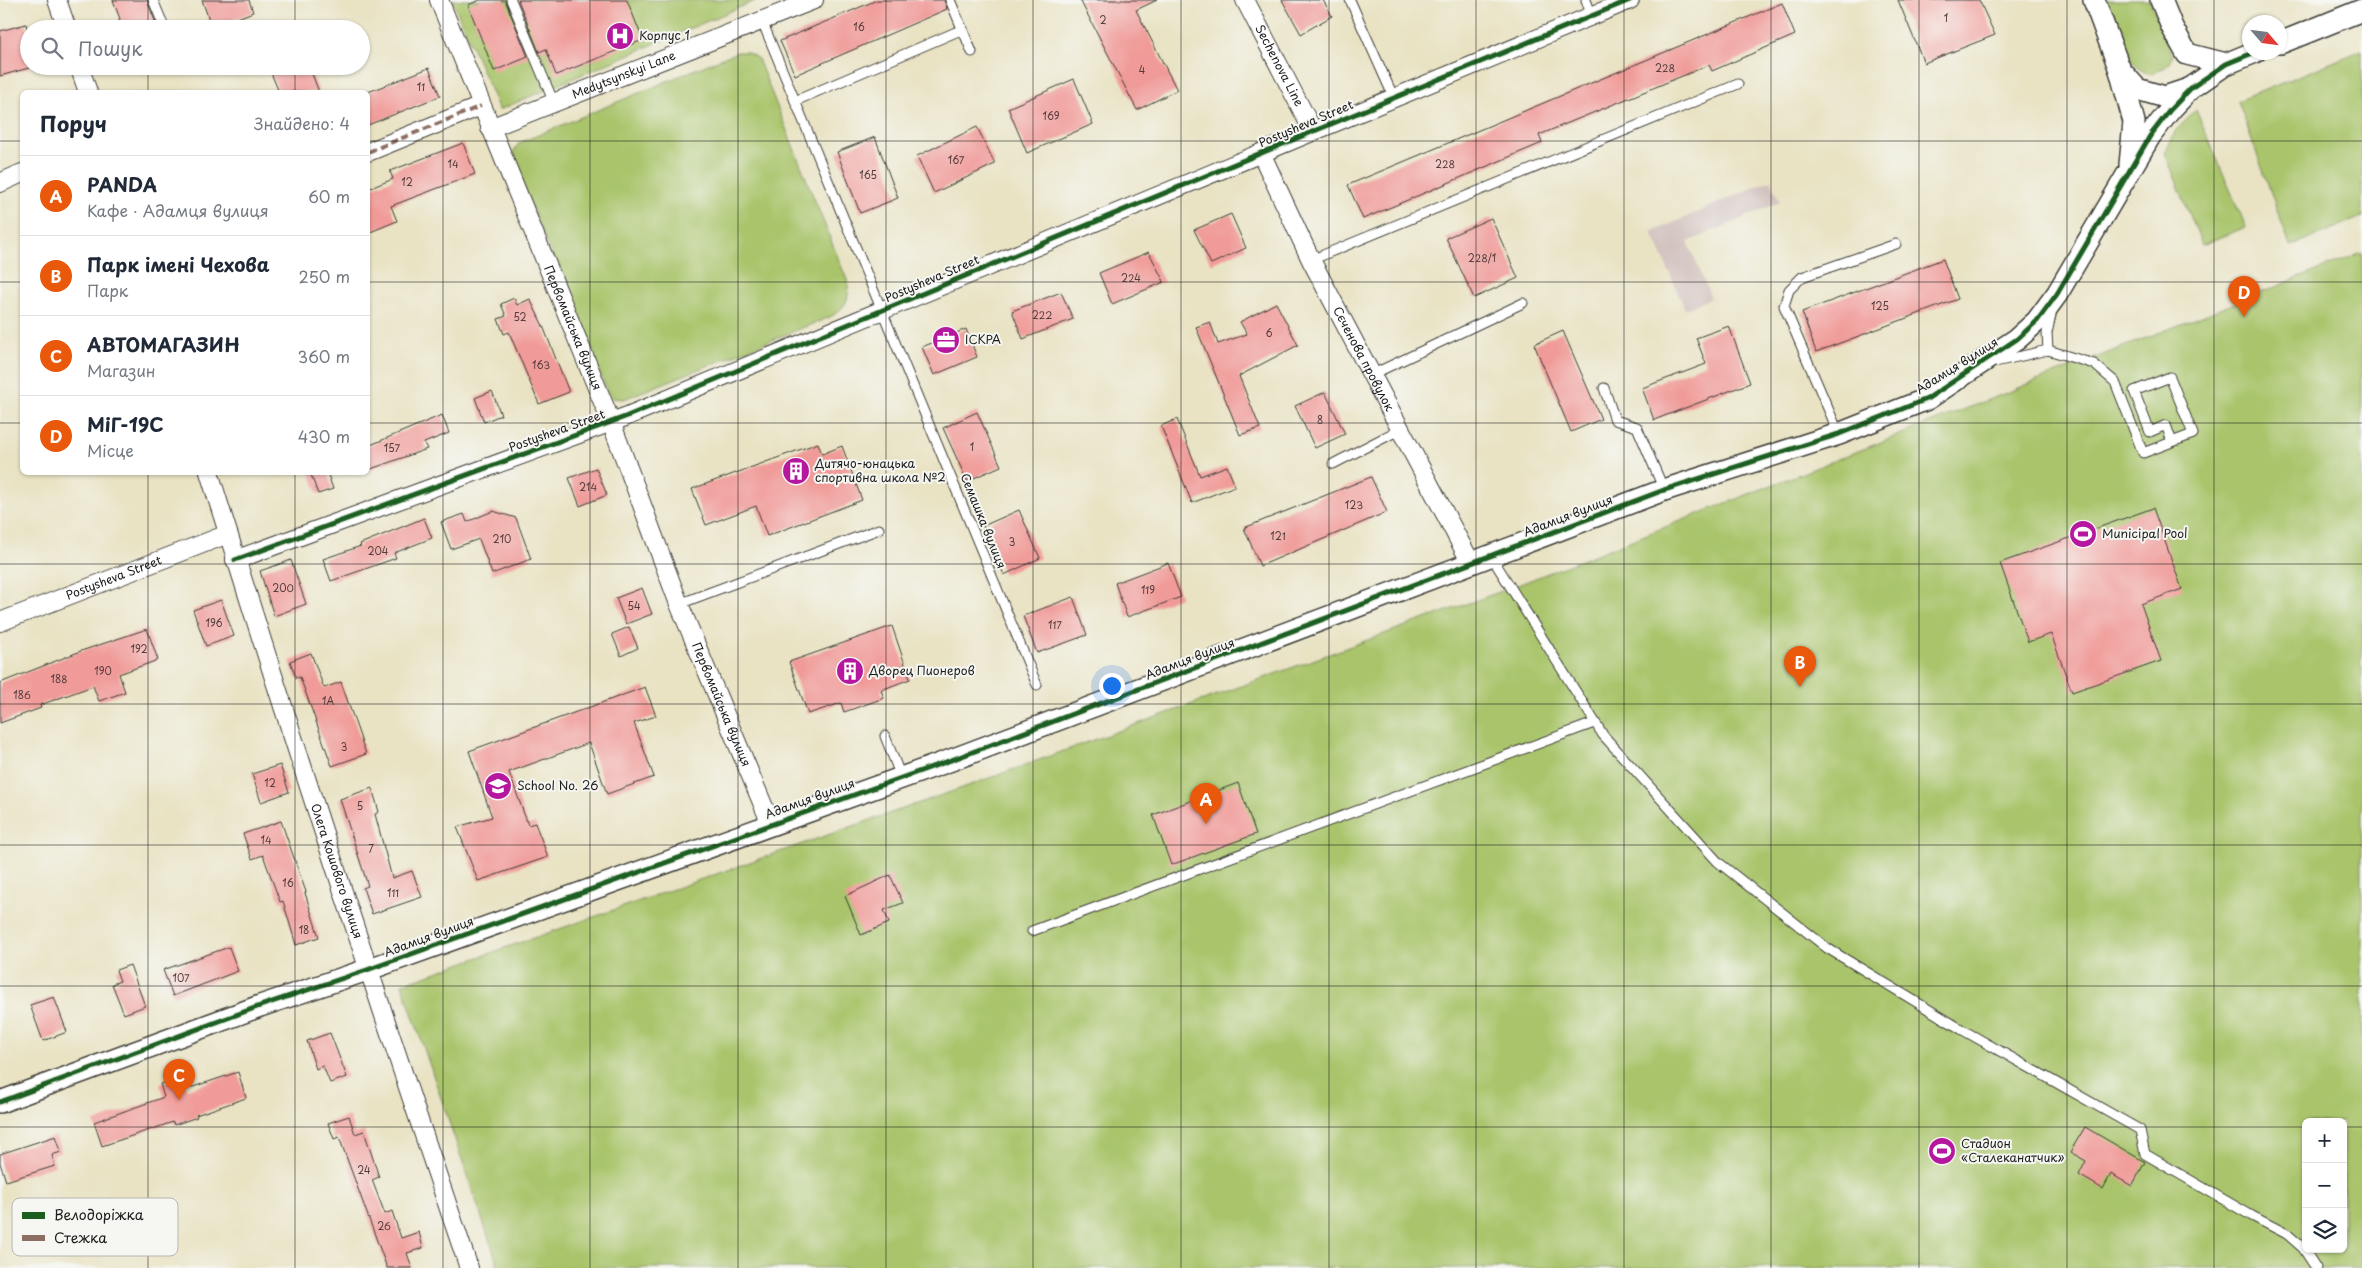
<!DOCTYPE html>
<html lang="uk">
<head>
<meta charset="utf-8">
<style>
	body { margin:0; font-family:"Playpen Sans",sans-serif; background:#f2f2f3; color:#1f2937 }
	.controls { position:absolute; right:15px; bottom:15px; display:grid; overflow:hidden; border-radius:8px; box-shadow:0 1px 4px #0004 }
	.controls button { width:45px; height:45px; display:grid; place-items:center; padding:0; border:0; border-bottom:1px solid #e0e1e3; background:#fff; color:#1f2937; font:25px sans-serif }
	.compass { position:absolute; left:2242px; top:15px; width:45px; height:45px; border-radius:50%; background:#fff; box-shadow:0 1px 4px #0004; rotate:118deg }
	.you { position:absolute; left:1111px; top:685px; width:18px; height:18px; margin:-12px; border:4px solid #fff; border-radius:50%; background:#1a73e8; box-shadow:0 0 0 8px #1a73e833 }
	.badge { display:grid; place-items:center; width:32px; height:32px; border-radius:50%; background:#ea580c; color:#fff; font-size:16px; font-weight:700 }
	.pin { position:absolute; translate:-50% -41px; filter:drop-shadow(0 1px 2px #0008) }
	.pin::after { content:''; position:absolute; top:26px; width:18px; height:15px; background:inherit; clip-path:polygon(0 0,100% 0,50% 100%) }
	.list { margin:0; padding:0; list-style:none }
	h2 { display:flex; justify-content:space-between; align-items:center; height:65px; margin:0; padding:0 20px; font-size:21px }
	h2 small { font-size:16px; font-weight:400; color:#747a83 }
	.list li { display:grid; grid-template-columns:32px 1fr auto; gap:15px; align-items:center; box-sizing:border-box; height:80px; padding:0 20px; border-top:1px solid #e0e1e3 }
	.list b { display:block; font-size:19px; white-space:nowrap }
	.list p { margin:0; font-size:16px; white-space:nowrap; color:#747a83 }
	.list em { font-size:16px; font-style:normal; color:#747a83 }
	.icon { flex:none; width:28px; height:28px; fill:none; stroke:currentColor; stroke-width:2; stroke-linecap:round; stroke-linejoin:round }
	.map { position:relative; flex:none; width:2362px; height:1268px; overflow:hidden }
	.search { position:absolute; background:#fff; box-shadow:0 1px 4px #0004; left:20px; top:20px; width:350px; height:55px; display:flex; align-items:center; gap:12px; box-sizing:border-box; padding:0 18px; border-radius:28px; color:#747a83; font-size:19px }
	.panel { position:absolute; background:#fff; box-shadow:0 1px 4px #0004; left:20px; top:90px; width:350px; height:385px; border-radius:8px }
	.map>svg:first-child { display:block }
	.industrial { fill:#d0c0bc }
	.green { fill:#a9c46a; stroke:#627043; fill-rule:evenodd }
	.building { fill:#f09b99 }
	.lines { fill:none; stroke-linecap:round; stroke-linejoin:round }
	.service-casing { stroke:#3b3a35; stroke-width:11 }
	.minor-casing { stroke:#3b3a35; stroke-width:20 }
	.tertiary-casing { stroke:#3b3a35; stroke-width:24 }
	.service { stroke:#fff; stroke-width:9 }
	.minor { stroke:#fff; stroke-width:18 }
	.tertiary { stroke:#fff; stroke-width:21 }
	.quiet { stroke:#8d6e63; stroke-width:4; stroke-dasharray:8 4; stroke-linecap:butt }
	.cycleway-casing { stroke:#f6f6f2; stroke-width:8 }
	.cycleway { stroke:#1b5e20; stroke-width:5 }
	.grid { fill:none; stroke:#1c1c1c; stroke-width:1; stroke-opacity:0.55 }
	.labels { text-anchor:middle; stroke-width:4; stroke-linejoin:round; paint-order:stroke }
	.number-label { font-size:10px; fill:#513c3b }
	.poi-label { font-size:12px; fill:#1c1c1c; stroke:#f6f6f2; text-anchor:start }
	.street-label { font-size:12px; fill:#1c1c1c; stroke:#f6f6f2 }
	.key { fill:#f6f6f2; stroke:#b5b5b2; stroke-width:1 }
	.key-label { font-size:14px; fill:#1c1c1c }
</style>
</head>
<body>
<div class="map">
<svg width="2362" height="1268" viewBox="0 0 2362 1268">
	<rect width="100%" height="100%" fill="#f6f6f2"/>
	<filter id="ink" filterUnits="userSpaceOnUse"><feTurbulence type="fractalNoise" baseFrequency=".02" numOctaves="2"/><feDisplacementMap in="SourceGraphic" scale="10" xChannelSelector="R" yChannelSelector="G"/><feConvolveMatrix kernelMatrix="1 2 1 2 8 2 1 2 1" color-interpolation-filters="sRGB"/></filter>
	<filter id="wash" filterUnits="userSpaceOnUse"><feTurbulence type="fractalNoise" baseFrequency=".0096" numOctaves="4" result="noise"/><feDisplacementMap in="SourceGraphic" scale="20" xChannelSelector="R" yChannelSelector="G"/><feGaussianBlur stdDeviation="1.12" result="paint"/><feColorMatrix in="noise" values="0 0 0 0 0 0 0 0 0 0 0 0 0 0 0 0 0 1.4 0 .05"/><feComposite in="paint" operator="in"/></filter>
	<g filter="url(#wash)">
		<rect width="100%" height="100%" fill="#e9e3c4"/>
		<path class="industrial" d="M1771 180 1780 202 1688 242 1711 298 1685 309 1652 232Z"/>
		<g class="green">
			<path d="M452 0H757L499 110Z"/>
			<path d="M2106 0H2150L2172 56C2169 65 2165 68 2156 72 2131 83 2112 16 2106 0Z"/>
			<path d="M2362 50V217L2290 246 2238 101Z"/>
			<path d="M737 52H747L758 59 847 280C851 298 846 308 830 317L624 399 612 398 608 393 511 156 519 143Z"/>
			<path d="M2196 110 2246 227 2202 245 2165 153 2176 130Z"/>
			<path d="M2362 253V1268H499L402 984 965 787 1510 588ZM2306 1122H2343V1249H2306Z"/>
		</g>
		<g id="blocks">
			<g class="building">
				<path d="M113 0H147L158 29H114L120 19Z"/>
				<path d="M202 0H249L253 12 212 28Z"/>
				<path d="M480 0H505L528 57 494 71 468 5Z"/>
				<path d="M518 0H627L643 40 556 75 546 49 539 52Z"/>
				<path d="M877 0H944L947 9 795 75 780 41Z"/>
				<path d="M1080 0H1157L1136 10 1177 90 1137 110Z"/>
				<path d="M1282 0H1323L1332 16 1301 34Z"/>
				<path d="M1898 0H1979L1995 35 1924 63Z"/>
				<path d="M1782 3 1795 35 1712 71 1709 65 1539 135 1542 143 1363 219 1348 185Z"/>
				<path d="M26 24 29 35V68L0 76V31Z"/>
				<path d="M268 66H309L319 92H279Z"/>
				<path d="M429 68 440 96 368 125V92Z"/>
				<path d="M1074 79 1093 124 1027 153 1008 108Z"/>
				<path d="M977 127 995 164 934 193 917 156Z"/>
				<path d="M875 137 898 198 860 213 837 152Z"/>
				<path d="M463 143 475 174 391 206 397 221 368 233V189L393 179 390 171Z"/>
				<path d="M1231 214 1246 248 1211 264 1194 230Z"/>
				<path d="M1491 218 1518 278 1474 298 1446 238Z"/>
				<path d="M1149 252 1164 282 1112 304 1099 273Z"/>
				<path d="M1943 259 1958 299 1816 352 1802 312Z"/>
				<path d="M1061 292 1073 319 1023 339 1012 311Z"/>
				<path d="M514 298 517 305 530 299 543 326 569 392 539 404 509 332 504 334 498 319 506 316 501 304Z"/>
				<path d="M1276 303 1298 345 1239 376 1260 428 1240 435 1196 327 1210 322 1218 344 1247 334 1240 322Z"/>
				<path d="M1729 326 1750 383 1654 420 1642 388 1706 364 1696 338Z"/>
				<path d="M966 329 977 357 934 375 922 347Z"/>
				<path d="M1563 331 1601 419 1571 432 1534 344Z"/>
				<path d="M492 391 501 415 484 422 475 398Z"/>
				<path d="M1325 392 1345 434 1315 448 1295 406Z"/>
				<path d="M977 412 1001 466 967 481 943 428Z"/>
				<path d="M442 415 449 433 424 443 427 449 368 470V446Z"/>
				<path d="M1177 419 1200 476 1227 466 1235 486 1192 503 1161 426Z"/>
				<path d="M818 443 822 454 842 446 862 500 767 536 756 506 706 525 692 489Z"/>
				<path d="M596 468 607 495 580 506 569 478Z"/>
				<path d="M310 472H327L333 489 318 494Z"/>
				<path d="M1371 477 1387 512 1260 566 1244 528Z"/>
				<path d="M2153 508 2182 589 2141 604 2161 661 2072 692 2051 634 2028 642 2000 563Z"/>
				<path d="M1019 510 1040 558 1004 575 983 526Z"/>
				<path d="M493 511 516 518 531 559 492 574 479 539 451 549 441 522 464 514 467 522Z"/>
				<path d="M424 518 432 538 394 553 396 558 331 581 323 559 361 546 360 544Z"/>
				<path d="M291 560 306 604 274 616 260 571Z"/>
				<path d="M1168 563 1181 597 1127 617 1115 583Z"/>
				<path d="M642 588 652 614 626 624 616 598Z"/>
				<path d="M1073 597 1087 635 1037 653 1023 616Z"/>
				<path d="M221 600 234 636 206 646 193 610Z"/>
				<path d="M892 626 910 679 881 690 884 698 844 712 841 703 808 714 789 662Z"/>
				<path d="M629 627 638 648 621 656 612 634Z"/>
				<path d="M147 629 158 660 119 674 125 692 99 701 93 686 40 705 41 708 0 723V683L81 651Z"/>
				<path d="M311 653 324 688 341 682 366 754 332 766 300 677 296 678 290 661Z"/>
				<path d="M645 687 656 716 634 723 654 777 607 794 589 743 509 772 528 825 535 823 548 857 478 881 457 827 492 817 469 751Z"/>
				<path d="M280 765 289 792 261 802 252 774Z"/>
				<path d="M1238 783 1256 834 1171 865 1153 815Z"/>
				<path d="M372 788 379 812 375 814 392 878 412 871 422 897 372 914 363 888 368 886 340 799Z"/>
				<path d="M281 821 306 892 305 893 319 937 296 945 283 901 280 902 263 855 252 859 243 834Z"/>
				<path d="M890 875 903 903 884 910 889 923 861 935 845 896Z"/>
				<path d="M229 947 238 971 173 996 163 970Z"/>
				<path d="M130 965 145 1006 124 1014 112 984 120 981 116 970Z"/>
				<path d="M54 997 67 1032 43 1041 30 1005Z"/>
				<path d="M330 1033 347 1077 330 1083 323 1066 316 1069 307 1041Z"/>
				<path d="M238 1072 246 1098 196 1115 197 1117 174 1125 173 1122 102 1146 94 1122 164 1097 160 1084 182 1077 187 1089Z"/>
				<path d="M349 1116 355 1134 364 1131 379 1177 372 1180 385 1214 392 1211 401 1238 419 1232 423 1248 407 1253 412 1268H387L339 1137 334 1139 328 1123Z"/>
				<path d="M2085 1127 2145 1162 2132 1186 2111 1174 2103 1189 2079 1175 2086 1161 2070 1152Z"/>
				<path d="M56 1136 61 1152 52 1155 55 1166 6 1181 0 1163V1154Z"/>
			</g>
		</g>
	</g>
	<g filter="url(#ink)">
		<use href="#blocks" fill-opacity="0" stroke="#3b3a35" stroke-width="1"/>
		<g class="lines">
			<g class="service-casing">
				<g id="service">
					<path d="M153 0 165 29"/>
					<path d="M511 0 554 103"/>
					<path d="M950 0 972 52"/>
					<path d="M1350 0 1394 98"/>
					<path d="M1586 0 1592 16"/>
					<path d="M762 21 1037 685"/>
					<path d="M795 101 963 29"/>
					<path d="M1311 260 1738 84"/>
					<path d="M2048 350 2047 333 2052 311"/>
					<path d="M1995 362 2048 350 2094 364 2115 382 2143 453 2193 434 2170 377 2134 391 2150 432 2166 425 2172 442"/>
					<path d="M1371 375 1523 303"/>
					<path d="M1604 388 1615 420 1637 427 1664 490"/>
					<path d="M1839 434 1784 306 1789 290 1802 277 1896 244"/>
					<path d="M1333 464 1399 430"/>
					<path d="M1491 556 1603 735 1718 862 1827 948 1961 1029 2140 1130 2145 1154 2252 1216 2287 1234 2303 1248 2316 1268"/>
					<path d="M679 604 879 529"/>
					<path d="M885 736 901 777"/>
					<path d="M1032 931 1594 723"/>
				</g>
			</g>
			<g class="minor-casing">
				<g id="minor">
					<path d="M57 0 67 29"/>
					<path id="s1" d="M439 0 611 422 679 604 771 824"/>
					<path id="s2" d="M1245 0 1313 131"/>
					<path d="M79 66 88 92"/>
					<path id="s3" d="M490 128 814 0"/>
					<path d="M368 152 481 106"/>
					<path id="s4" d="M1261 153 1311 260 1471 563"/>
					<path d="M0 183 22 173"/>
					<path id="s5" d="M209 472C292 739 379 1004 469 1268"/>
					<path d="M235 560 625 417 1630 0"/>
					<path id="s6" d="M0 622 228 534"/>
				</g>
			</g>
			<g class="tertiary-casing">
				<g id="tertiary">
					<path d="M2094 0 2120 70 2134 122 2130 165"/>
					<path d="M2161 0 2172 27 2187 54 2226 64"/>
					<path d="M2280 43 2362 10"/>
					<path d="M2120 70 2137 89 2165 97 2189 89"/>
					<path d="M0 1102 260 1006 367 970 954 759 1664 490 1839 434 1927 399 2017 339 2037 321 2057 294 2150 136 2170 110 2191 88 2226 64 2255 52"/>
				</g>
			</g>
			<use href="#service" class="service"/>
			<use href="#minor" class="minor"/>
			<use href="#tertiary" class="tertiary"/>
			<path class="quiet" d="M368 152 481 106"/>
			<g class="cycleway-casing">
				<g id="cycleway">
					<path d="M235 560 625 417 1630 0"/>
					<path d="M0 1102 260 1006 367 970 954 759 1664 490 1839 434 1927 399 2017 339 2037 321 2057 294 2150 136 2170 110 2191 88 2226 64 2255 52"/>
				</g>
			</g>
			<use href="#cycleway" class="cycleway"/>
		</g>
	</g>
	<path class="grid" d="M148 0V29M295 0V29M443 0V1268M590 0V1268M738 0V1268M886 0V1268M1033 0V1268M1181 0V1268M1329 0V1268M1476 0V1268M1624 0V1268M1771 0V1268M1919 0V1268M2067 0V1268M2214 0V1268M148 66V92M295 66V92M0 141H22M368 141H2362M0 282H22M368 282H2362M0 423H22M368 423H2362M148 472V1268M295 472V1268M0 564H2362M0 704H2362M0 845H2362M0 986H2362M0 1127H2306M2343 1127H2362"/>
	<defs>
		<g id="hospital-disc" transform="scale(1.4375)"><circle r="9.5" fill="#b5179e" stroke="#f6f6f2"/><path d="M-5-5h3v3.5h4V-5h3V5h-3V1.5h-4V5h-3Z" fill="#fff"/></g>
		<g id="office-disc" transform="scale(1.4375)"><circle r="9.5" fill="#b5179e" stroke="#f6f6f2"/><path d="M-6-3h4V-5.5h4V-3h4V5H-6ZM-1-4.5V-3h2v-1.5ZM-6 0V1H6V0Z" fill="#fff"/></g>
		<g id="building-disc" transform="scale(1.4375)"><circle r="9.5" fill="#b5179e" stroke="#f6f6f2"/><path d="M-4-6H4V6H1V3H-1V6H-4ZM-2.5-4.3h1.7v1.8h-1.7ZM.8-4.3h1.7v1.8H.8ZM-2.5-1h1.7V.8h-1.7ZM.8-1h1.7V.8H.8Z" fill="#fff"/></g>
		<g id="stadium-disc" transform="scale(1.4375)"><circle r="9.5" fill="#b5179e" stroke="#f6f6f2"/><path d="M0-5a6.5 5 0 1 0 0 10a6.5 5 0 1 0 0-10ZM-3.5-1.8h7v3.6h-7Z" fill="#fff"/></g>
		<g id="school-disc" transform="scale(1.4375)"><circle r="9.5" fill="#b5179e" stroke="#f6f6f2"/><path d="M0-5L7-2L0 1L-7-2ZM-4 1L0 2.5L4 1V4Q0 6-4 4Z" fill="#fff"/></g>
	</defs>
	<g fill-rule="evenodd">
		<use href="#hospital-disc" x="620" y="36"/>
		<use href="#office-disc" x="946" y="340"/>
		<use href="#building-disc" x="796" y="471"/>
		<use href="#stadium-disc" x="2083" y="534"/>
		<use href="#building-disc" x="850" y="671"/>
		<use href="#school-disc" x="498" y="786"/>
		<use href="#stadium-disc" x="1942" y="1151"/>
	</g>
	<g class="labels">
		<g class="number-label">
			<text x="1946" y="22">1</text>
			<text x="1103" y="24">2</text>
			<text x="859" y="31">16</text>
			<text x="1665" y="72">228</text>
			<text x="1142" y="74">4</text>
			<text x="421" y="91">11</text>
			<text x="1051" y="120">169</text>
			<text x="956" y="164">167</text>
			<text x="453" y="168">14</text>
			<text x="1445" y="168">228</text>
			<text x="868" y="179">165</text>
			<text x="407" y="186">12</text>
			<text x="1482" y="262">228/1</text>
			<text x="1131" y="282">224</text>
			<text x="1880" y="310">125</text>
			<text x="1042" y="319">222</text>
			<text x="520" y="321">52</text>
			<text x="1269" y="337">6</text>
			<text x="541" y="369">163</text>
			<text x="1320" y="424">8</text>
			<text x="972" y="451">1</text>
			<text x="392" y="452">157</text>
			<text x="588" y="491">214</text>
			<text x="1354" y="509">123</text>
			<text x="1278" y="540">121</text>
			<text x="502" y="543">210</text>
			<text x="1012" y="546">3</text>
			<text x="378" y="555">204</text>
			<text x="283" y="592">200</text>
			<text x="1148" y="594">119</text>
			<text x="634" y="610">54</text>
			<text x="214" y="627">196</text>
			<text x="1055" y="629">117</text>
			<text x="139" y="653">192</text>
			<text x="103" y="675">190</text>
			<text x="59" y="683">188</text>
			<text x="22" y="699">186</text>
			<text x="328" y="705">1А</text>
			<text x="344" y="751">3</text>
			<text x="270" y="787">12</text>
			<text x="360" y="810">5</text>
			<text x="266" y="844">14</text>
			<text x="371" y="853">7</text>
			<text x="288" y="887">16</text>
			<text x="393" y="897">111</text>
			<text x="304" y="934">18</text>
			<text x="181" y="982">107</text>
			<text x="364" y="1174">24</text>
			<text x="384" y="1230">26</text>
		</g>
		<g class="poi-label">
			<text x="639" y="40">Корпус 1</text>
			<text x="965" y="344">ІСКРА</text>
			<text x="815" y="468">Дитячо-юнацька<tspan x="815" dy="14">спортивна школа №2</tspan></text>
			<text x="2102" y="538">Municipal Pool</text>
			<text x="869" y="675">Дворец Пионеров</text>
			<text x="517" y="790">School No. 26</text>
			<text x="1961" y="1148">Стадион<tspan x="1961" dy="14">«Сталеканатчик»</tspan></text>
		</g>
		<g class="street-label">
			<text dy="4" stroke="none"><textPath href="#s2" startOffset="74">Sechenova Line</textPath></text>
			<text dy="4" stroke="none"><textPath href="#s3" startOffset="144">Medytsynskyi Lane</textPath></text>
			<text transform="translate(1306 124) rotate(-23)" y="4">Postysheva Street</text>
			<text transform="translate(932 279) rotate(-23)" y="4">Postysheva Street</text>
			<text dy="4" stroke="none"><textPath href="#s1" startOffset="354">Первомайська вулиця</textPath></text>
			<text dy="4" stroke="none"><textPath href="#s4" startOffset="230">Сєченова провулок</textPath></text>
			<text transform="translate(1957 366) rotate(-32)" y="4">Адамця вулиця</text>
			<text transform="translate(557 431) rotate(-20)" y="4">Postysheva Street</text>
			<text transform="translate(1568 516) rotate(-21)" y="4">Адамця вулиця</text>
			<text transform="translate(983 521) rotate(68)" y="4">Семашка вулиця</text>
			<text dy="4" stroke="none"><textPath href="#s6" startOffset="122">Postysheva Street</textPath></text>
			<text transform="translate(1190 659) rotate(-21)" y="4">Адамця вулиця</text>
			<text dy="4" stroke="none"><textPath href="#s1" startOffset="759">Первомайська вулиця</textPath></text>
			<text transform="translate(810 799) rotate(-20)" y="4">Адамця вулиця</text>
			<text dy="4" stroke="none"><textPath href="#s5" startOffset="419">Олега Кошового вулиця</textPath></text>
			<text transform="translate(429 937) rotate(-20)" y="4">Адамця вулиця</text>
		</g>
	</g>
	<rect x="12" y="1198" width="166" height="58" rx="8" class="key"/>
	<rect x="22" y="1212" width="23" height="7" fill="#1b5e20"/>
	<rect x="22" y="1235" width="23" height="6" fill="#8d6e63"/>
	<g class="key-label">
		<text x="54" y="1220">Велодоріжка</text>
		<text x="54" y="1243">Стежка</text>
	</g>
</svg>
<div class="controls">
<button>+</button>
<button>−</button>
<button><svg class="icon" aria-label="layers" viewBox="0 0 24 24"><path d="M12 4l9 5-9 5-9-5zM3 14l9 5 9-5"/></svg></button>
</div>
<svg class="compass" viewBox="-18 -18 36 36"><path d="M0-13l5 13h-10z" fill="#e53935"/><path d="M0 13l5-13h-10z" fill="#747a83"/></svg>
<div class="you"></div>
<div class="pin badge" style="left:1206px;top:824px">A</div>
<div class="pin badge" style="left:1800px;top:687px">B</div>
<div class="pin badge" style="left:179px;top:1100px">C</div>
<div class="pin badge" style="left:2244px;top:317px">D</div>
<div class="search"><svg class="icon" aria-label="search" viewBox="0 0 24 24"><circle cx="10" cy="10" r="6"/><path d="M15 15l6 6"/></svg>Пошук</div>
<section class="panel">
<h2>Поруч<small>Знайдено: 4</small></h2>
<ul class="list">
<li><span class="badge">A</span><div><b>PANDA</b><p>Кафе · Адамця вулиця</p></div><em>60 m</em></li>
<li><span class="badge">B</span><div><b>Парк імені Чехова</b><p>Парк</p></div><em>250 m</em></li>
<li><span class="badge">C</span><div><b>АВТОМАГАЗИН</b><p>Магазин</p></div><em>360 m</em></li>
<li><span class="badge">D</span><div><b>МіГ-19С</b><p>Місце</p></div><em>430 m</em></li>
</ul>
</section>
</div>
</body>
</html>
